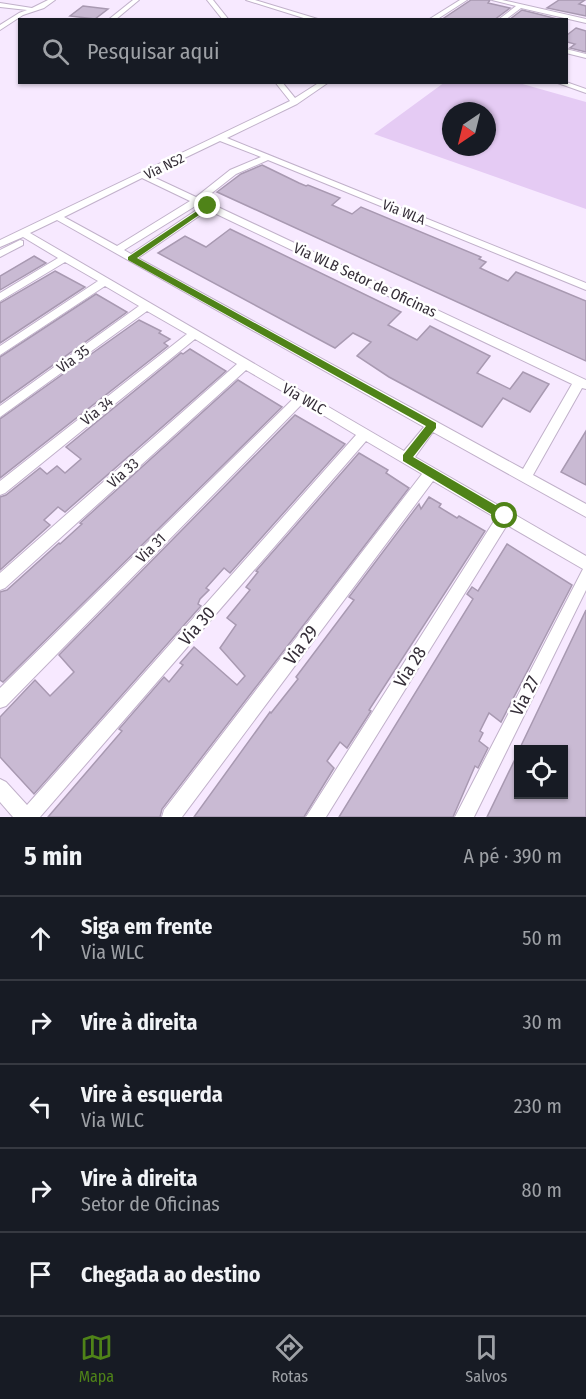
<!DOCTYPE html>
<html lang="pt">
<head>
<meta charset="utf-8">
<style>
	body { margin:0; font-family:"Fira Sans Condensed",sans-serif; background:#20242c; color:#f1f3f6 }
	.controls { position:absolute; right:18px; bottom:18px; display:grid; overflow:hidden; border-radius:0px; box-shadow:0 2px 4px #0004 }
	.controls button { width:54px; height:54px; display:grid; place-items:center; padding:0; border:0; border-bottom:2px solid #363941; background:#171b24; color:#f1f3f6; font:30px sans-serif }
	.compass { position:absolute; left:442px; top:102px; width:54px; height:54px; border-radius:50%; background:#171b24; box-shadow:0 2px 4px #0004; rotate:215deg }
	.stop { position:absolute; width:18px; height:18px; margin:-14px; border:4px solid #4f8318; border-radius:50%; background:#fff }
	.stop.end { background:#4f8318; border-color:#fff; box-shadow:0 2px 6px #0008 }
	.list { margin:0; padding:0; list-style:none }
	h2 { display:flex; justify-content:space-between; align-items:center; height:78px; margin:0; padding:0 24px; font-size:26px }
	h2 small { font-size:20px; font-weight:400; color:#9ea1a6 }
	.list li { display:grid; grid-template-columns:39px 1fr auto; gap:18px; align-items:center; box-sizing:border-box; height:84px; padding:0 24px; border-top:2px solid #363941 }
	.list b { display:block; font-size:22px; white-space:nowrap }
	.list p { margin:0; font-size:20px; white-space:nowrap; color:#9ea1a6 }
	.list em { font-size:20px; font-style:normal; color:#9ea1a6 }
	.icon { flex:none; width:33px; height:33px; fill:none; stroke:currentColor; stroke-width:2; stroke-linecap:round; stroke-linejoin:round }
	.map { position:relative; flex:none; width:586px; height:817px; overflow:hidden }
	.search { position:absolute; background:#171b24; box-shadow:0 2px 4px #0004; left:18px; right:18px; top:18px; height:66px; display:flex; align-items:center; gap:15px; box-sizing:border-box; padding:0 21px; border-radius:0px; color:#9ea1a6; font-size:22px }
	.sheet { height:498px; background:#171b24 }
	nav { display:flex; justify-content:space-around; align-items:center; box-sizing:border-box; height:84px; border-top:2px solid #363941; background:#171b24; font-size:16px; color:#9ea1a6 }
	nav a { display:grid; justify-items:center; gap:3px }
	nav .on { color:#4f8318 }
	.map>svg:first-child { display:block }
	.green { fill:#e5cbf4; fill-rule:evenodd }
	.building { fill:#c9bad3; stroke:#a899b1; stroke-width:1.5 }
	.lines { fill:none; stroke-linecap:round; stroke-linejoin:round }
	.minor-casing { stroke:#c1b1ca; stroke-width:2 }
	.minor { fill:#fff; fill-rule:evenodd }
	.route { fill:#4f8318 }
	.labels { text-anchor:middle; stroke-width:5; stroke-linejoin:round; paint-order:stroke }
	.far-street-label { font-size:14px; fill:#352e38; stroke:#fff }
	.street-label { font-size:15px; fill:#352e38; stroke:#fff }
	.near-street-label { font-size:18px; fill:#352e38; stroke:#fff }
</style>
</head>
<body>
<div class="map">
<svg width="586" height="817" viewBox="0 0 586 817">
	<rect width="100%" height="100%" fill="#f7e9ff"/>
	<path class="green" d="M445 82 519 83 586 102V209L374 134ZM451 111H487V147H451Z"/>
	<g class="building">
		<path d="M471 0H490L488 3 510 8 494 20H441Z"/>
		<path d="M559 0H585L579 4 586 6V16L547 8Z"/>
		<path d="M83 6 108 9 95 19 70 16Z"/>
		<path d="M522 10 538 14 561 20H509Z"/>
		<path d="M576 28 586 31V52L570 48 575 44 567 42V35Z"/>
		<path d="M262 165 299 183 306 186 308 185 340 198 332 205 352 214 361 207 481 257 479 259 486 262 480 268 508 281 516 272 586 301V361L217 192 241 174Z"/>
		<path d="M230 229 401 312 388 325 417 340 430 326 490 356 477 373 510 389 523 372 549 384 530 412 503 398 482 427 389 377 357 356 371 342 353 333 335 348 158 253 185 236 206 247Z"/>
		<path d="M34 256 46 263 0 290V276Z"/>
		<path d="M55 271 85 287 0 343V303Z"/>
		<path d="M96 294 127 312 0 403V357Z"/>
		<path d="M139 320 161 331 159 333 170 339 164 343 168 346 0 478V419Z"/>
		<path d="M190 349 226 371 65 512 58 507 44 520 50 525 0 570V497L6 495 40 468 47 474 57 466 65 473 81 459 66 447 181 353 183 354Z"/>
		<path d="M238 380 282 407 3 682 0 680V592L7 590 59 543 60 544 82 524 80 523Z"/>
		<path d="M295 415 345 444 230 573 224 568 206 588 209 590 200 599 198 604 201 606 34 794 0 757V717L35 680 50 696 74 672 59 655Z"/>
		<path d="M586 431V485L561 472Z"/>
		<path d="M359 453 388 470 386 473 409 488 162 809 160 817H48L122 731 119 729 164 677 169 682 183 665 180 663 194 647 237 685 245 676 220 648 236 625 227 618 250 590 246 587 258 572 256 571Z"/>
		<path d="M429 497 441 504 439 507 457 518 459 516 485 531 369 710 371 711 347 748 340 742 327 761 334 768 304 817H194L270 712 271 713 298 679 296 677 354 600 349 597 419 504 421 509Z"/>
		<path d="M507 544 572 585 501 722 489 713 480 731 483 733 479 741 488 748 478 768 475 766 453 817H339L473 599 467 594 472 587 478 591Z"/>
		<path d="M586 610V817H487L519 751V795H564V750H519Z"/>
	</g>
	<g class="lines">
		<g class="minor-casing">
			<g id="minor">
				<path d="M48 0H55L44 8 23 15 0 30V25L19 13 27 10 0 7V3L32 8Z"/>
				<path d="M133 0H139L115 20H108Z"/>
				<path d="M207 0H213L229 20H223Z"/>
				<path d="M246 0H255L321 20H310Z"/>
				<path d="M460 0H467L436 20H428Z"/>
				<path d="M492 0H502L586 19V23L521 8 505 20H498L516 6Z"/>
				<path d="M566 49 586 54V58L566 53Z"/>
				<path d="M275 82H282L295 98 320 82H329L297 104 227 138 586 283V290L268 160 236 174 203 200 586 380V389L582 388 533 475 586 504V517L433 432 415 457 586 556V590L474 817H455L583 569 507 525 326 817H306L496 518 433 481 182 817H162L164 810 422 474 366 441 40 817H13L0 802V779L6 782 27 805 356 435 303 403 6 706 0 708V688L294 398 246 370 5 588 0 590V573L237 364 195 339 5 493 0 495V481L187 334 147 311 0 417V406L139 306 105 286 0 355V346L98 281 65 262 0 301V293L58 258 23 237 0 247V240L290 101ZM220 141 261 157 230 170 196 197 149 175ZM142 178 190 201 117 246 64 217ZM197 205 201 207 131 254 124 250ZM208 210 572 384 523 469 138 258ZM57 220 424 427 404 451 30 233Z"/>
				<path d="M555 82H566L586 89V93Z"/>
				<path d="M20 240 23 241V245L0 257V250Z"/>
			</g>
		</g>
		<use href="#minor" class="minor"/>
	</g>
	<path class="route" d="M206 205 212 206 137 258 436 423V428L413 457 509 513V520H501L403 461V455L426 426 128 260V257Z"/>
	<g class="labels">
		<g class="far-street-label">
			<text transform="translate(164 166) rotate(-26)" y="5">Via NS2</text>
			<text transform="translate(404 212) rotate(22)" y="5">Via WLA</text>
		</g>
		<g class="street-label">
			<text transform="translate(365 280) rotate(25)" y="5">Via WLB Setor de Oficinas</text>
			<text transform="translate(73 359) rotate(-36)" y="5">Via 35</text>
			<text transform="translate(304 399) rotate(30)" y="5">Via WLC</text>
			<text transform="translate(97 411) rotate(-39)" y="5">Via 34</text>
			<text transform="translate(123 473) rotate(-42)" y="5">Via 33</text>
			<text transform="translate(151 548) rotate(-45)" y="5">Via 31</text>
		</g>
		<g class="near-street-label">
			<text transform="translate(197 626) rotate(-49)" y="6">Via 30</text>
			<text transform="translate(301 645) rotate(-53)" y="6">Via 29</text>
			<text transform="translate(410 667) rotate(-58)" y="6">Via 28</text>
			<text transform="translate(525 696) rotate(-63)" y="6">Via 27</text>
		</g>
	</g>
</svg>
<div class="controls">
<button><svg class="icon" aria-label="locate" viewBox="0 0 24 24"><circle cx="12" cy="12" r="6"/><path d="M12 2v4M12 18v4M2 12h4M18 12h4"/></svg></button>
</div>
<svg class="compass" viewBox="-18 -18 36 36"><path d="M0-13l5 13h-10z" fill="#e53935"/><path d="M0 13l5-13h-10z" fill="#9ea1a6"/></svg>
<div class="stop" style="left:505px;top:516px"></div>
<div class="stop end" style="left:208px;top:206px"></div>
<div class="search"><svg class="icon" aria-label="search" viewBox="0 0 24 24"><circle cx="10" cy="10" r="6"/><path d="M15 15l6 6"/></svg>Pesquisar aqui</div>
</div>
<section class="sheet">
<h2>5 min<small>A pé · 390 m</small></h2>
<ul class="list">
<li><svg class="icon" aria-label="ahead" viewBox="0 0 24 24"><path d="M12 20V5M6 11l6-6 6 6"/></svg><div><b>Siga em frente</b><p>Via WLC</p></div><em>50 m</em></li>
<li><svg class="icon" aria-label="right" viewBox="0 0 24 24"><path d="M7 20v-9h11M14 6l5 5-5 5"/></svg><div><b>Vire à direita</b></div><em>30 m</em></li>
<li><svg class="icon" aria-label="left" viewBox="0 0 24 24"><path d="M17 20v-9H6M10 6l-5 5 5 5"/></svg><div><b>Vire à esquerda</b><p>Via WLC</p></div><em>230 m</em></li>
<li><svg class="icon" aria-label="right" viewBox="0 0 24 24"><path d="M7 20v-9h11M14 6l5 5-5 5"/></svg><div><b>Vire à direita</b><p>Setor de Oficinas</p></div><em>80 m</em></li>
<li><svg class="icon" aria-label="arrive" viewBox="0 0 24 24"><path d="M6 21V4h12l-3 4 3 4H6"/></svg><div><b>Chegada ao destino</b></div></li>
</ul>
</section>
<nav>
<a class="on"><svg class="icon" aria-label="map" viewBox="0 0 24 24"><path d="M3 6l6-2 6 2 6-2v14l-6 2-6-2-6 2zM9 4v14M15 6v14"/></svg>Mapa</a>
<a><svg class="icon" aria-label="directions" viewBox="0 0 24 24"><path d="M12 3l9 9-9 9-9-9zM9 14v-3h6M13 9l2 2-2 2"/></svg>Rotas</a>
<a><svg class="icon" aria-label="saved" viewBox="0 0 24 24"><path d="M7 4h10v16l-5-4-5 4z"/></svg>Salvos</a>
</nav>
</body>
</html>
